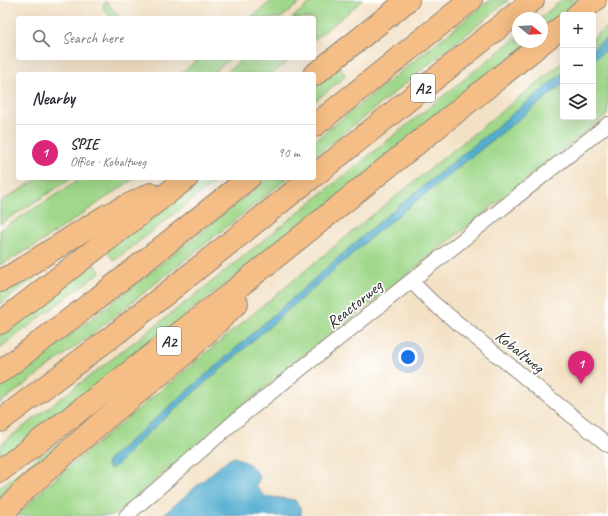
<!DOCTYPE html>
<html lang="en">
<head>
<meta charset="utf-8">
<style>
	body { margin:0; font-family:Caveat,sans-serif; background:#f2f2f3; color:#2b2b33 }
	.controls { position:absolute; right:12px; top:12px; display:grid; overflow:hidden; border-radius:4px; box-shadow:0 4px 16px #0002 }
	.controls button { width:36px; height:36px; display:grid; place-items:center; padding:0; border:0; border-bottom:1px solid #e1e1e2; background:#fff; color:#2b2b33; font:20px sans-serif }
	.compass { position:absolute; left:512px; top:12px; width:36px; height:36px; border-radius:50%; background:#fff; box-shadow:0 4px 16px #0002; rotate:108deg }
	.you { position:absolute; left:408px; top:357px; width:14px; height:14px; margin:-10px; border:3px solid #fff; border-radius:50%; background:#1a73e8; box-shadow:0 0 0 6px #1a73e833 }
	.badge { display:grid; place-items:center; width:26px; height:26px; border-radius:50%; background:#db2777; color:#fff; font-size:13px; font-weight:700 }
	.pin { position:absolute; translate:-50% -33px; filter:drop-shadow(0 1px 2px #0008) }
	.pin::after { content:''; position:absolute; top:21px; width:14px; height:12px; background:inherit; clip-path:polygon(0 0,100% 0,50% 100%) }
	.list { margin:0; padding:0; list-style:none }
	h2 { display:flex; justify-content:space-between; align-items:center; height:52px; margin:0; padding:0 16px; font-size:17px }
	h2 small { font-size:13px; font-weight:400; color:#7c7c81 }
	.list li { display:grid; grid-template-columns:26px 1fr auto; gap:12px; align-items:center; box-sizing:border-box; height:56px; padding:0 16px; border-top:1px solid #e1e1e2 }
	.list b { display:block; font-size:15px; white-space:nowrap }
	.list p { margin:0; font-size:13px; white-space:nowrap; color:#7c7c81 }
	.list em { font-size:13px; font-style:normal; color:#7c7c81 }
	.icon { flex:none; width:22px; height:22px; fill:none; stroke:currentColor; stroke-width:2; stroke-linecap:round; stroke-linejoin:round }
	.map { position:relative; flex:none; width:608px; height:516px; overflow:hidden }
	.search { position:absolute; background:#fff; box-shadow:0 4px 16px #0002; left:16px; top:16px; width:300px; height:44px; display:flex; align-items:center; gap:10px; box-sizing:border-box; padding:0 14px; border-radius:4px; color:#7c7c81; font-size:15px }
	.panel { position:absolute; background:#fff; box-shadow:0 4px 16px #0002; left:16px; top:72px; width:300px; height:108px; border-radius:4px }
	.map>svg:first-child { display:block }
	.green { fill:#a0d88b; stroke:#66825b }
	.water { fill:#52add0; stroke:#3e6c7e }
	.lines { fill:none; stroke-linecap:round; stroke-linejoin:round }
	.street-casing { stroke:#8f8678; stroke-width:16 }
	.highway-casing { stroke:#8f8678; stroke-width:24 }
	.street { stroke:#fff; stroke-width:14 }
	.highway { stroke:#f5be86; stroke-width:22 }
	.labels { text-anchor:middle; stroke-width:3.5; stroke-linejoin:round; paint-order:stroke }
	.shield { fill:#fff; stroke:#6b6b6b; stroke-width:1 }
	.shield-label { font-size:16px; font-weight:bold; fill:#2b2b2b }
	.street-label { font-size:17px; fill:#2b2b2b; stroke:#fff }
</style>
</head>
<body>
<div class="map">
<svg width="608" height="516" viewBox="0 0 608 516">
	<rect width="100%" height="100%" fill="#fff"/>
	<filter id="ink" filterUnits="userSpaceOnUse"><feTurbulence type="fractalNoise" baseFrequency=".025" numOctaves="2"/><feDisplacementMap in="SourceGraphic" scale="8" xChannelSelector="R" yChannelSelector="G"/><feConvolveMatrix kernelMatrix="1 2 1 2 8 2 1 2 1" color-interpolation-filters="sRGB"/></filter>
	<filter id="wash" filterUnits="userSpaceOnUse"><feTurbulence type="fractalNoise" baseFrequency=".012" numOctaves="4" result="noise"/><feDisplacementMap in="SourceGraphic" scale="16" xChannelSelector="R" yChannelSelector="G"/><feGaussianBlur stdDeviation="0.9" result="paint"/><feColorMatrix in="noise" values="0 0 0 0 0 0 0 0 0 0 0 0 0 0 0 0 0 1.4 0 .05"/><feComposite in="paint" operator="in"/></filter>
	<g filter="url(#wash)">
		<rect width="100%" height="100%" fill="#f3e1c5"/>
		<g class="green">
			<path d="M273 0H303L281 18H250Z"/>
			<path d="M314 0H363L314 40V18H292Z"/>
			<path d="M490 0H509L314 157V141Z"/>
			<path d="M562 0H582L542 32V18H540Z"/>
			<path d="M106 1 119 17 118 18H110L108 13 104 10 103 5Z"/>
			<path d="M608 26V114L262 390 113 516H17L40 492 66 469 364 222 563 62V117H593V38Z"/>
			<path d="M518 36V42H530L398 150 0 459V445L199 292Z"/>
			<path d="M200 58H231L211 74H180Z"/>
			<path d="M244 58H292L272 74H224Z"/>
			<path d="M339 65 346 76 314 102V85Z"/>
			<path d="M39 178H72L0 224V202Z"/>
			<path d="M81 178H135L38 244 0 265V230L67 188Z"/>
			<path d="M199 178H220L114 261 106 250Z"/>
			<path d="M269 178H288L92 334 0 403V388L85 324Z"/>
			<path d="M92 261 100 272 0 348V333Z"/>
			<path d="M45 267 42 272 0 304V291Z"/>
			<path d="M72 432 38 465 0 504V487Z"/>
		</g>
		<g class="water">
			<path d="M608 37V48L593 60V49Z"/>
			<path d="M563 73V84L376 233 140 440 118 464 110 469 107 466 109 459 209 372 373 227Z"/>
			<path d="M235 457C248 463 251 464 260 477L256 486 264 496 295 500 301 509V516H162L227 460Z"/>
		</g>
	</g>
	<g filter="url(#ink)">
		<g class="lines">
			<g class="street-casing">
				<g id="street">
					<path d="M411 281 433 303 608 445"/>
					<path d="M126 516 234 422 608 124"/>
				</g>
			</g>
			<g class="highway-casing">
				<g id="highway">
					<path d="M577 15 595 0"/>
					<path d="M314 75 408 0"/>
					<path d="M314 126 471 0"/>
					<path d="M314 176 533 0"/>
					<path d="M0 281 12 275 106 216 151 194"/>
					<path d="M0 323 187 178"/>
					<path d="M0 372 98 298 249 178"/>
					<path d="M0 421 118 332 311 178"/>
					<path d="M0 471 117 382 226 297 563 26"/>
					<path d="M1 516 21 493 104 420 180 358 237 303"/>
				</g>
			</g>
			<use href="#street" class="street"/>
			<use href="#highway" class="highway"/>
		</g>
	</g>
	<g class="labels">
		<g class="shield">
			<rect x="411" y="74" width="24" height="28" rx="3"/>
			<rect x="157" y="327" width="24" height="28" rx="3"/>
		</g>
		<g class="shield-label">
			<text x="423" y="94">A2</text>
			<text x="169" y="347">A2</text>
		</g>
		<g class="street-label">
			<text transform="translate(354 304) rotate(-39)" y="6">Reactorweg</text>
			<text transform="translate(520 351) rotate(39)" y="6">Kobaltweg</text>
		</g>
	</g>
</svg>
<div class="controls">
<button>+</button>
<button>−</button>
<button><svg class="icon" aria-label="layers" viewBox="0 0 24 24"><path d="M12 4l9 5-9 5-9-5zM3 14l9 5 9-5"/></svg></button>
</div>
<svg class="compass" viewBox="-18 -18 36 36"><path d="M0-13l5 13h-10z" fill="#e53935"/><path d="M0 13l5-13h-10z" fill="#7c7c81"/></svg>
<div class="you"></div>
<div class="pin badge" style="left:581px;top:384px">1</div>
<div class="search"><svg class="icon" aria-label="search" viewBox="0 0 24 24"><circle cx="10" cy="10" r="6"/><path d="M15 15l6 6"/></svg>Search here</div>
<section class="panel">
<h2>Nearby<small></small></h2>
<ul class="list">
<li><span class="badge">1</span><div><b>SPIE</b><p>Office · Kobaltweg</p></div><em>90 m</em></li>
</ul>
</section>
</div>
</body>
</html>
